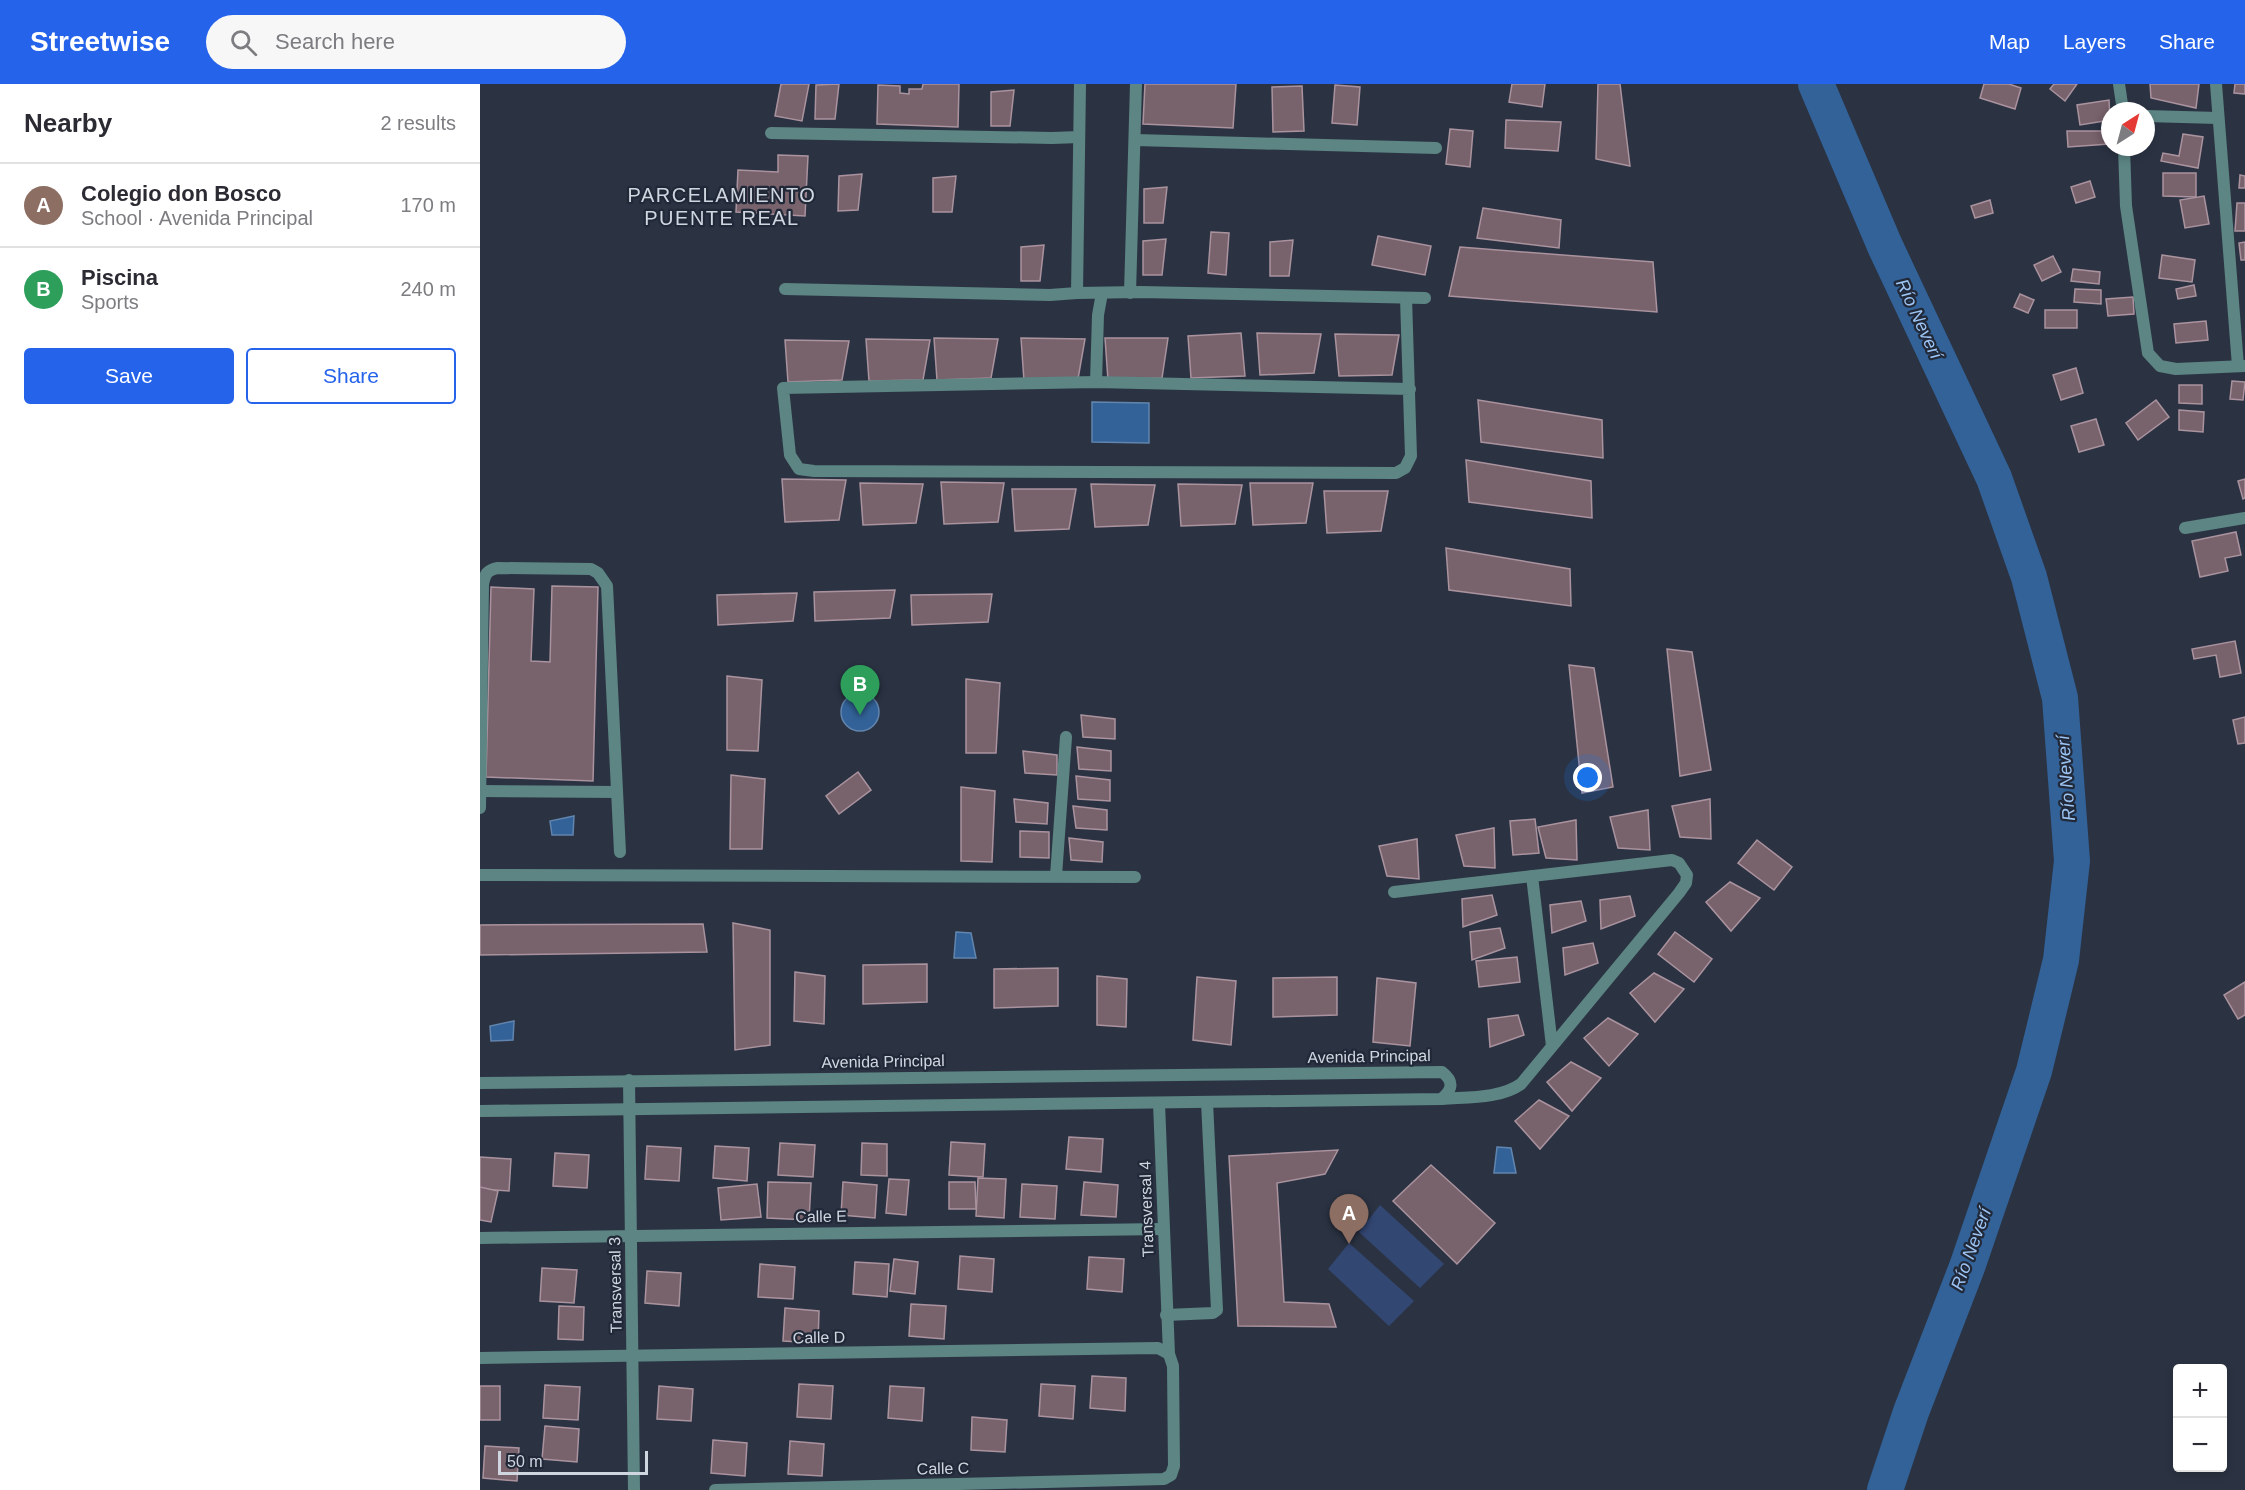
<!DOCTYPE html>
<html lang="en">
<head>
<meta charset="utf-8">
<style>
	body { margin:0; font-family:Helvetica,sans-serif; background:#f7f7f7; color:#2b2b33 }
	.controls { position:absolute; right:18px; bottom:18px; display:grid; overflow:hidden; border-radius:6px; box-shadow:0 3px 9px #0003 }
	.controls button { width:54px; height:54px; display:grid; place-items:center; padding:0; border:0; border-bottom:2px solid #e1e1e2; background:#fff; color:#2b2b33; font:30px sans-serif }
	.compass { position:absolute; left:1621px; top:18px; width:54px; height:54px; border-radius:50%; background:#fff; box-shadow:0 3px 9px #0003; rotate:36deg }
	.scale { position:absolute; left:18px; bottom:15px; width:150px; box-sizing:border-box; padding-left:6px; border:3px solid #d0d6e0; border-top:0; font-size:16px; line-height:21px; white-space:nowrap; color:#d0d6e0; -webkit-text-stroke:4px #212939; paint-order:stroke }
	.you { position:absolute; left:1108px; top:694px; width:21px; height:21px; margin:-15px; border:4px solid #fff; border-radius:50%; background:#1a73e8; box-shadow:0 0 0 9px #1a73e833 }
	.badge { display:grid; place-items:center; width:39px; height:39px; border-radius:50%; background:#2563eb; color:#fff; font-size:20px; font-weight:700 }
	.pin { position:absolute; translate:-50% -50px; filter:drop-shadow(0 2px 3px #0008) }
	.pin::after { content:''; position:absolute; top:32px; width:21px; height:18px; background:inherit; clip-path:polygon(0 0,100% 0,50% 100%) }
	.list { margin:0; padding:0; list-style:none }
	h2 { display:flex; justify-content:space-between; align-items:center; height:78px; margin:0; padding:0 24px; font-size:26px }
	h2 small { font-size:20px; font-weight:400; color:#7c7c81 }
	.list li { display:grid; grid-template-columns:39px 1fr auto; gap:18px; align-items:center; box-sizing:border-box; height:84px; padding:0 24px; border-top:2px solid #e1e1e2 }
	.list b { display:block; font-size:22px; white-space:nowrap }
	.list p { margin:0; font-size:20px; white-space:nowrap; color:#7c7c81 }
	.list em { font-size:20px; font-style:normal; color:#7c7c81 }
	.actions { display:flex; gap:12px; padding:18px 24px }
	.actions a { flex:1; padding:14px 0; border:2px solid #2563eb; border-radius:6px; text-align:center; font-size:21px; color:#2563eb }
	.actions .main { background:#2563eb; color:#fff }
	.icon { flex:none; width:33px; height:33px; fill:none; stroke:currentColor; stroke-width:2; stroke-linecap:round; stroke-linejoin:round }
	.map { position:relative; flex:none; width:1765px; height:1406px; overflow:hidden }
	header { display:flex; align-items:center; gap:36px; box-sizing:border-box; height:84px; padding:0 30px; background:#2563eb; color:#fff }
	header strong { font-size:28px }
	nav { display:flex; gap:33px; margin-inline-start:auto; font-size:21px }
	.search { width:420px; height:54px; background:#f7f7f7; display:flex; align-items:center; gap:15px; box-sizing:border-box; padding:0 21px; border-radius:33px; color:#7c7c81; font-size:22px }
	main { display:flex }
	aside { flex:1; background:#fff }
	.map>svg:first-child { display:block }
	.green { fill:#334773 }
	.water { fill:#326298; stroke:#6185ae; stroke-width:1.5 }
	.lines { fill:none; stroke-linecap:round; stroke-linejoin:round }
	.river { stroke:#326298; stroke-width:36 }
	.building { fill:#78626c; stroke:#aa939e; stroke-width:1.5 }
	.minor { stroke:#5c8583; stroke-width:12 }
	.labels { text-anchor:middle; stroke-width:4.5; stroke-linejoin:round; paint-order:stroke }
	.street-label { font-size:16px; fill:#d0d6e0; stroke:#212939 }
	.water-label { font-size:18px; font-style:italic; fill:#9dc4f3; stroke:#212939 }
	.quarter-label { font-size:20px; letter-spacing:1.5px; fill:#d0d6e0; stroke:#212939 }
</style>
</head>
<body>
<header>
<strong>Streetwise</strong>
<div class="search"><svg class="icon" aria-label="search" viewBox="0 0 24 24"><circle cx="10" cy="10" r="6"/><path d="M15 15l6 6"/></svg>Search here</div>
<nav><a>Map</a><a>Layers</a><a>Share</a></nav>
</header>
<main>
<aside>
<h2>Nearby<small>2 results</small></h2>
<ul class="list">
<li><span class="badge" style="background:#8d6e63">A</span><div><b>Colegio don Bosco</b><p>School · Avenida Principal</p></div><em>170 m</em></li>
<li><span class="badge" style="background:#2e9e5b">B</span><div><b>Piscina</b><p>Sports</p></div><em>240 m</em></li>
</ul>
<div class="actions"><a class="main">Save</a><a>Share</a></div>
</aside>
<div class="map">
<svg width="1765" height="1406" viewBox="0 0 1765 1406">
	<rect width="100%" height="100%" fill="#2b3343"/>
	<g class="green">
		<path d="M900 1121 964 1180 940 1204 879 1148Z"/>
		<path d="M869 1159 934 1217 909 1242 848 1185Z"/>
	</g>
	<g class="water">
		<path d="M612 318 669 319V359L612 358Z"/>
		<circle cx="380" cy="628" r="19"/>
		<path d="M94 732 93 751H72L70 737Z"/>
		<path d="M476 848 491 849 496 874H474Z"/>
		<path d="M34 937 33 956 11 957 10 942Z"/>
		<path d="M1017 1063 1031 1064 1036 1089H1014Z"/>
	</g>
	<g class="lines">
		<path class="river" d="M1336 0 1405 162 1514 394 1549 493 1580 614 1592 777 1581 876 1554 987 1487 1183 1431 1328 1405 1406"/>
	</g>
	<g class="building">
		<path d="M301 0H329L322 37 295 32Z"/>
		<path d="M359 0 355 35H335L336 1Z"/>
		<path d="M443 0H479L478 43 397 40 398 1 420 2V9L429 10V5H442Z"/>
		<path d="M665 0H756L753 44 663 40Z"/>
		<path d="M1032 0H1065L1062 23 1029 18Z"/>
		<path d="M1118 0H1140L1150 82 1116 75Z"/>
		<path d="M1504 0H1529L1541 4 1535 25 1500 14Z"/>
		<path d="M1574 0H1597L1585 17 1570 5Z"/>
		<path d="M1670 0H1719L1716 24 1671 14Z"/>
		<path d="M1755 0H1765V10L1754 9Z"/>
		<path d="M855 1 880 3 877 41 852 39Z"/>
		<path d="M822 2 824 47 793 48 792 3Z"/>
		<path d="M534 6 530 42H511V8Z"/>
		<path d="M1629 16 1630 36 1600 41 1597 21Z"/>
		<path d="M1026 36 1081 38 1078 67 1025 64Z"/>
		<path d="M970 45 993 47 990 83 966 80Z"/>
		<path d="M1587 47H1627L1629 60 1588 63Z"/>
		<path d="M1703 50 1723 53 1718 84 1681 77 1683 69 1699 72Z"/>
		<path d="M298 71 328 72 325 132 256 128 258 86 298 88Z"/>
		<path d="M1683 89H1716V113L1683 112Z"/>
		<path d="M382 90 378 126 358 127 359 92Z"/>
		<path d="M1760 91 1765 92V104H1759Z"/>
		<path d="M476 92 472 128H453V94Z"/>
		<path d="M1610 97 1615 113 1596 119 1591 103Z"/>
		<path d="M687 103 683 139H664V105Z"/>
		<path d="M1724 112 1729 140 1705 144 1700 116Z"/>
		<path d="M1510 116 1513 129 1495 134 1491 122Z"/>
		<path d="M1757 119H1765V147H1755Z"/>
		<path d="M1003 124 1081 136 1079 164 997 154Z"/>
		<path d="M731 148 749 149 746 191 728 189Z"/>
		<path d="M898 152 951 162 945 191 892 181Z"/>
		<path d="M686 155 682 191H663V157Z"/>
		<path d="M813 156 809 192H790V158Z"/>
		<path d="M1765 158V176H1761L1759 159Z"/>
		<path d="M564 161 560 197H541V163Z"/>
		<path d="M980 163 1173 178 1177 228 969 212Z"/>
		<path d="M1682 171 1715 176 1712 198 1679 194Z"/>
		<path d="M1573 172 1581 188 1562 197 1554 181Z"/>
		<path d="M1593 185 1620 188 1619 200 1591 197Z"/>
		<path d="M1714 201 1716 212 1698 215 1696 205Z"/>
		<path d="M1595 205 1621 206V220L1594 218Z"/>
		<path d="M1540 210 1554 216 1548 229 1534 223Z"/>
		<path d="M1653 213 1654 230 1628 232 1626 215Z"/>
		<rect x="1565" y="226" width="32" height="18"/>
		<path d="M1726 237 1728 256 1696 259 1694 240Z"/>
		<path d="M761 249 765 292 711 294 708 252Z"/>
		<path d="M777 249 841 250 834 289 780 291Z"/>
		<path d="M855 250 919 251 912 291 859 292Z"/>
		<path d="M454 254 518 255 511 294 457 296Z"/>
		<path d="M541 254 605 255 598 295 544 297Z"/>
		<path d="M625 254H688L682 294 628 296Z"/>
		<path d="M386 255 450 256 443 296 389 297Z"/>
		<path d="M305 256 369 257 362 296 308 298Z"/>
		<path d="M1596 284 1603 309 1581 316 1573 291Z"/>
		<path d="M1752 297 1765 298 1763 316 1750 315Z"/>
		<path d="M1699 301H1722V320L1699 319Z"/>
		<path d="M998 316 1122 336 1123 374 1001 358Z"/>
		<path d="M1676 316 1689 333 1658 356 1646 339Z"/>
		<path d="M1699 326 1724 328 1723 348 1699 346Z"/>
		<path d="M1616 335 1624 361 1599 368 1591 342Z"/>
		<path d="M986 376 1111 397 1112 434 989 418Z"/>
		<path d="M302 395 366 396 359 436 305 438Z"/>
		<path d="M1765 395V414L1763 415 1758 397Z"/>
		<path d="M461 398 524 399 518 438 464 440Z"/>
		<path d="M380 399 443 400 436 439 383 441Z"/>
		<path d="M770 399H833L826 439 773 441Z"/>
		<path d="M611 400 675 401 668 441 615 443Z"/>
		<path d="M698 400 762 401 755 440 701 442Z"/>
		<path d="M532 405H596L589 445 535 447Z"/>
		<path d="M844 407H908L901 447 847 449Z"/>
		<path d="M1756 448 1761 471 1745 474 1748 487 1720 493 1712 457Z"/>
		<path d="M966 464 1090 485 1091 522 969 506Z"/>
		<path d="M72 502 118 503 113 697 6 693 11 503 54 505 51 577 70 578Z"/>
		<path d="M415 506 410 534 335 537 334 508Z"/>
		<path d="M317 509 313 537 238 541 237 511Z"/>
		<path d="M512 510 508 538 432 541 431 511Z"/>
		<path d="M1755 557 1761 589 1740 593 1736 571 1714 575 1712 565Z"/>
		<path d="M1187 565 1212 568 1231 686 1200 692Z"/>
		<path d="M1089 581 1114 584 1133 703 1102 709Z"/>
		<path d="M247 592 282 596 278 667 247 666Z"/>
		<path d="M486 595 520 599 516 669H486Z"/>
		<path d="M601 631 635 635V655L603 653Z"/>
		<path d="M1765 633V659L1758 660 1753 636Z"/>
		<path d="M597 663 631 667V687L599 685Z"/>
		<path d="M543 667 577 671V691L545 689Z"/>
		<path d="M378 688 391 706 359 730 346 712Z"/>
		<path d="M251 691 285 695 282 765H250Z"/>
		<path d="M596 692 630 696V717L598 715Z"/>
		<path d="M481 703 515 707 512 778 481 777Z"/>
		<path d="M534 715 568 719 567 740 536 738Z"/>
		<path d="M1230 715 1231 755 1200 753 1192 722Z"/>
		<path d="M593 722 627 726V746L596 744Z"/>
		<path d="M1168 726 1170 766 1138 764 1130 733Z"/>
		<path d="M1055 735 1059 769 1033 771 1030 737Z"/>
		<path d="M1096 736 1097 776 1066 774 1058 743Z"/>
		<path d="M1014 744 1015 784 984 782 976 751Z"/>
		<path d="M540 747 569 748V774L540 773Z"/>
		<path d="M589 754 623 758 622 778 591 776Z"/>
		<path d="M937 755 939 795 907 792 899 762Z"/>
		<path d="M1277 756 1312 783 1294 806 1258 779Z"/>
		<path d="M1250 798 1280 814 1251 847 1226 818Z"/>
		<path d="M1012 811 1017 831 983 843 982 815Z"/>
		<path d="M1150 812 1155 832 1121 845 1120 816Z"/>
		<path d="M1101 817 1106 837 1072 849 1070 821Z"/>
		<path d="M253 839 290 846V961L255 966Z"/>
		<path d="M223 840 227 868 0 871V841Z"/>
		<path d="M1020 844 1025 864 992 876 990 848Z"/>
		<path d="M1195 848 1232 875 1214 898 1178 870Z"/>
		<path d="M1113 859 1118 879 1085 891 1083 864Z"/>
		<path d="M1037 873 1040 898 999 903 996 877Z"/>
		<path d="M447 880V918L383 920V881Z"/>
		<path d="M578 884V922L514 924V885Z"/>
		<path d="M315 888 345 892 344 940 314 937Z"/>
		<path d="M1174 889 1204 905 1175 938 1150 909Z"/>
		<path d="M617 892 647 895 646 943 617 941Z"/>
		<path d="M717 893 756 897 751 961 713 956Z"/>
		<path d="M857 893V931L793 933V894Z"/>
		<path d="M897 894 936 899 930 962 893 958Z"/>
		<path d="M1765 898V931L1758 935 1744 911Z"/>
		<path d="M1038 931 1044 951 1010 963 1008 935Z"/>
		<path d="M1128 934 1158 950 1129 982 1104 954Z"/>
		<path d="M1091 978 1121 994 1092 1027 1067 998Z"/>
		<path d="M1059 1016 1089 1032 1060 1065 1035 1037Z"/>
		<path d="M589 1053 623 1055 621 1088 586 1085Z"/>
		<path d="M471 1058 505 1060 503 1093 469 1091Z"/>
		<path d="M300 1059 335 1061 333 1093 298 1091Z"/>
		<path d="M382 1059 407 1060V1092L381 1091Z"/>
		<path d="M167 1062 201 1064 199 1097 165 1095Z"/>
		<path d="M235 1062 269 1064 267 1097 233 1094Z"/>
		<path d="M858 1066 845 1090 797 1099 804 1218 849 1220 856 1243 758 1242 749 1072Z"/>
		<path d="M75 1069 109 1071 107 1104 73 1102Z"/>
		<path d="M0 1073 31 1075 29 1107 0 1105Z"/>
		<path d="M951 1081 1015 1139 977 1180 913 1117Z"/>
		<path d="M498 1094 526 1095 524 1134 496 1132Z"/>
		<path d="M409 1095 429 1096 426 1131 406 1129Z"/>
		<path d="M288 1098 331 1099 329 1136 287 1134Z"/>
		<path d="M363 1098 397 1101 395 1134 361 1131Z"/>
		<path d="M469 1098H495L496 1125H469Z"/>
		<path d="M604 1098 638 1101 636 1133 601 1131Z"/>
		<path d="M277 1100 281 1133 241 1136 238 1104Z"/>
		<path d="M542 1100 577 1102 575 1135 540 1133Z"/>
		<path d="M0 1103 18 1107 11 1138 0 1136Z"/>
		<path d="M480 1172 514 1175 512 1208 478 1205Z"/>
		<path d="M609 1173 644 1175 642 1208 607 1205Z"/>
		<path d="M414 1175 438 1178 435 1210 410 1207Z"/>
		<path d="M375 1178 409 1180 407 1213 373 1210Z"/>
		<path d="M280 1180 315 1183 313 1215 278 1213Z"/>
		<path d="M62 1184 97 1186 94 1219 60 1217Z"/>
		<path d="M167 1187 201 1189 199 1222 165 1219Z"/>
		<path d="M431 1220 466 1222 464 1255 429 1252Z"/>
		<path d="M79 1222 104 1223 103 1256 78 1255Z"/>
		<path d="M305 1224 339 1227 338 1259 303 1257Z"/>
		<path d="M612 1292 646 1294 645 1327 610 1324Z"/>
		<path d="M319 1300 353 1302 351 1335 317 1333Z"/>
		<path d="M561 1300 595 1302 593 1335 559 1332Z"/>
		<path d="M65 1301 100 1303 98 1336 63 1334Z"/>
		<rect x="0" y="1302" width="20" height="34"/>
		<path d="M179 1302 213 1305 211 1337 177 1335Z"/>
		<path d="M410 1302 444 1304 442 1337 408 1334Z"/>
		<path d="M492 1333 527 1336 525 1368 491 1366Z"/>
		<path d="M65 1342 99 1345 97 1378 62 1375Z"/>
		<path d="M233 1356 267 1359 265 1392 231 1389Z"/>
		<path d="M310 1357 344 1360 342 1392 308 1390Z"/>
		<path d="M5 1362 39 1364 37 1397 3 1394Z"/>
	</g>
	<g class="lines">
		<g class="minor">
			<path d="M1639 0 1643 27"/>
			<path d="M1736 0 1758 282"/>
			<path d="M1666 32 1738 34"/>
			<path d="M291 49 572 54 599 53"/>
			<path d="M655 56 956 64"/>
			<path d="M1644 63 1646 122 1668 269 1680 282 1696 285 1765 282"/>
			<path d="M305 205 570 211 597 209 661 208 945 214"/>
			<path d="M597 209 600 0"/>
			<path d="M650 209 656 0"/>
			<path d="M926 214 931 372 925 384 916 389 334 387 319 385 310 371 303 304 616 298 930 305"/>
			<path d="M616 298 618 231 622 209"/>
			<path d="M1705 444 1765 434"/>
			<path d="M0 707 137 708"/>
			<path d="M0 724 3 500C5 490 7 486 18 484L111 485 118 489 127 502 140 768"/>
			<path d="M0 791 655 793"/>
			<path d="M576 792 586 653"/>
			<path d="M1052 792 1072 962"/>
			<path d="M914 808 1192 776 1199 779 1207 791 1206 799 1199 809 1041 1000C1020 1015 987 1013 962 1015"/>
			<path d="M149 996 154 1406"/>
			<path d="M0 999 962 988C974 997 973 1006 961 1015L0 1027"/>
			<path d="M679 1019 689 1270"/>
			<path d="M0 1154 683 1145"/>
			<path d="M686 1231 733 1229 737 1226 727 1018"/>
			<path d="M0 1274 678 1264 689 1270 693 1282 694 1382 691 1391 684 1395 235 1406"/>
		</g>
	</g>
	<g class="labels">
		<g class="street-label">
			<text transform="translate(889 972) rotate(-1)" y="6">Avenida Principal</text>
			<text transform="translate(403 977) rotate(-1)" y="6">Avenida Principal</text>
			<text transform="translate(666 1125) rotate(-92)" y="6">Transversal 4</text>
			<text transform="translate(341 1132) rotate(-1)" y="6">Calle E</text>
			<text transform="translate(135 1201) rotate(-91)" y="6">Transversal 3</text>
			<text transform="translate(339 1253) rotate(-1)" y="6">Calle D</text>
			<text transform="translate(463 1384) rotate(-1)" y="6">Calle C</text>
		</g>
		<g class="water-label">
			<text transform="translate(1439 235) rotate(65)" y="6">Río Neverí</text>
			<text transform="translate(1586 694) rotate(-94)" y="6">Río Neverí</text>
			<text transform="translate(1491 1165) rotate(-70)" y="6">Río Neverí</text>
		</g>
		<g class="quarter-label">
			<text x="242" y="118">PARCELAMIENTO<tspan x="242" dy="23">PUENTE REAL</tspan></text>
		</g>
	</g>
</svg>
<div class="controls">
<button>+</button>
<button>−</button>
</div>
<svg class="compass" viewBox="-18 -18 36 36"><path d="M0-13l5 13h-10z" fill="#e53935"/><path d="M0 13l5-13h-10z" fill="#7c7c81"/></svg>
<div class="scale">50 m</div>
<div class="you"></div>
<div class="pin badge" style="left:869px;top:1160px;background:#8d6e63">A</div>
<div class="pin badge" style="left:380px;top:631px;background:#2e9e5b">B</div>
</div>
</main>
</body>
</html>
